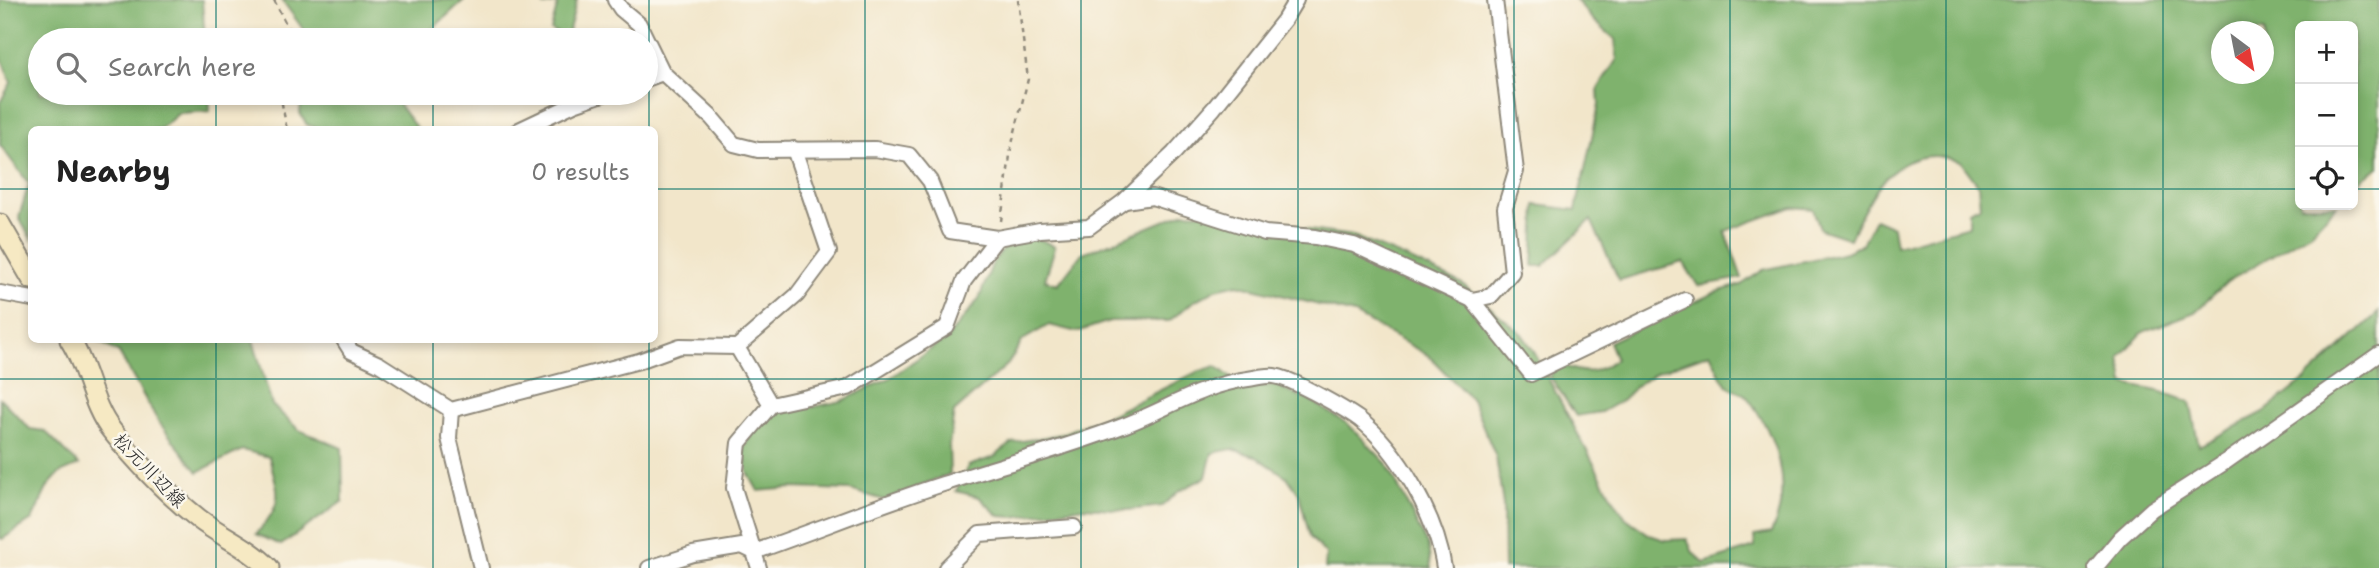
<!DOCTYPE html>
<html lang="en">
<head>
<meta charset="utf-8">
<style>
	body { margin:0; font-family:"Shantell Sans","Klee One",sans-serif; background:#f2f2f2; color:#222 }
	.controls { position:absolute; right:21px; top:21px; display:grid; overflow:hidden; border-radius:10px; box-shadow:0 4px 10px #0003 }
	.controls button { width:63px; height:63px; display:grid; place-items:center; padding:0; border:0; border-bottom:2px solid #e0e0e0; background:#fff; color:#222; font:35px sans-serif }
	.compass { position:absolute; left:2211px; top:21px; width:63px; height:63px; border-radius:50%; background:#fff; box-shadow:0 4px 10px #0003; rotate:148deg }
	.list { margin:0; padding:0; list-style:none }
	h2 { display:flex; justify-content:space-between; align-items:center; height:91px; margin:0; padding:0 28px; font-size:30px }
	h2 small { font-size:23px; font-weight:400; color:#767676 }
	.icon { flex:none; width:38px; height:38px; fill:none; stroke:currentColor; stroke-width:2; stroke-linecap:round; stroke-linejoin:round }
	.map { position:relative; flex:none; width:2379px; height:568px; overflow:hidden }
	.search { position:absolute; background:#fff; box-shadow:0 4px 10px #0003; left:28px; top:28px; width:630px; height:77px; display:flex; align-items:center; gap:18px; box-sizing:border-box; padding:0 24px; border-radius:38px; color:#767676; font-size:26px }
	.panel { position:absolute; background:#fff; box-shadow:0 4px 10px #0003; left:28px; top:126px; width:630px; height:217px; border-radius:10px }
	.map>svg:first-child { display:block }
	.forest { fill:#7fb26d; stroke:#556e4c; stroke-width:2; fill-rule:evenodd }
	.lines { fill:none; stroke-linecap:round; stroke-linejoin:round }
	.street-casing { stroke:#8e887a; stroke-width:18 }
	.secondary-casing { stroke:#8e887a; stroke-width:23 }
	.path { stroke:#8e887a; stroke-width:2.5; stroke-dasharray:5 5; stroke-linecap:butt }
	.street { stroke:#fff; stroke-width:14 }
	.secondary { stroke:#f6e9c3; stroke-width:19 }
	.grid { fill:none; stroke:#0f766e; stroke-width:2; stroke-opacity:0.55 }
	.labels { text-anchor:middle; stroke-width:5; stroke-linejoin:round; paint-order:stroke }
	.street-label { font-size:19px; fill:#2b2b2b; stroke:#fbf7ec }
</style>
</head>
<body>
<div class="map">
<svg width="2379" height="568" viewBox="0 0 2379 568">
	<rect width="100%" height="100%" fill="#fbf7ec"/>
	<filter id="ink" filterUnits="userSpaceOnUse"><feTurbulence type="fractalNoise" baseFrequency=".0143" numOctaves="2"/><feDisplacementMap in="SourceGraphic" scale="14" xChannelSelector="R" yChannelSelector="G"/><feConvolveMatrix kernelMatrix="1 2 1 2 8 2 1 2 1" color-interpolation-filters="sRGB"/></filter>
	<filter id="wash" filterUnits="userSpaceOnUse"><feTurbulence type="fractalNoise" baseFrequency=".00686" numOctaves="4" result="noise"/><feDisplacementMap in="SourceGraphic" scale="28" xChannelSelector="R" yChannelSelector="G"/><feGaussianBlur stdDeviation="1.57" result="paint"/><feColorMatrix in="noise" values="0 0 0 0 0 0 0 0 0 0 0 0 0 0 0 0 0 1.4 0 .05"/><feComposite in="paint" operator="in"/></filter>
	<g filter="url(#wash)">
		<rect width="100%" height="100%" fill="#f2e6ca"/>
		<g class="forest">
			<path d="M0 0H202L205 40H40V93H209L210 111 179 113 160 129 32 130 31 239 19 217 29 184 0 145V102L11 83 0 54Z"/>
			<path d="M282 0H464L428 33 424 40H305V32Z"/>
			<path d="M541 0H577L567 37 551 30 558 3 544 6Z"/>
			<path d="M1576 0H2379V167L2363 178 2353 188V26H2300V205H2337L2311 232 2227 282 2195 312 2143 332 2120 357 2124 384 2162 392 2190 402 2199 446 2264 412 2305 380 2379 312V568H1504L1503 505 1496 457 1472 400 1429 356 1354 314 1238 284 1216 289 1194 301 1169 321H1110L1077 332 1049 325 1023 340 1008 364 954 412 949 445 950 474 884 500 850 490 792 488 758 491 748 473 743 449 753 432 772 415 790 407H813L842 401 890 378 949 336 979 299 993 262 1003 249 1025 237 1042 240 1055 247 1045 280 1058 284 1082 253 1113 242 1185 212 1226 214 1287 227 1353 236 1408 259 1461 283 1521 333 1533 350 1610 494 1626 518 1650 535 1665 540 1687 539 1693 553 1704 563 1755 547 1754 536 1771 533C1794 488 1776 434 1747 397 1742 391 1734 391 1728 386 1720 379 1715 363 1710 353L1657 372 1637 385 1624 399 1601 412 1576 416 1550 376 1558 364C1584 374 1593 376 1616 359L1609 342 1716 292 1741 285 1763 270 1846 252 1862 244 1875 219 1893 227 1896 246 1969 226V211L1980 206 1978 185 1961 162C1953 160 1943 156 1934 156 1888 156 1866 203 1850 239L1820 229 1813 209 1792 207 1725 231 1742 278 1698 286 1683 262 1619 280 1591 220 1543 266H1533L1536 205 1576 210 1599 105 1598 89 1617 59 1615 39 1592 19ZM2222 32H2264V74H2222Z"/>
			<path d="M302 93H390L417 129 325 130 307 125 300 113Z"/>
			<path d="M96 340H253L272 405 299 430 342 448 343 501 281 545 256 534C285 502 279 495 269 457L242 450 198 472 158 421 119 353Z"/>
			<path d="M1216 366 1243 387 1275 385 1315 403 1349 425 1387 464 1428 546 1431 568H1325L1326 554 1310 537 1299 494 1287 477 1255 456 1232 449 1212 453 1206 477 1179 491 1162 506 1128 510 1084 507 1014 517 999 516 979 497 956 491 968 466 994 457 1012 443 1061 434 1112 414 1197 372Z"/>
			<path d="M0 398 30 429 45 431 79 465 60 473 48 486 32 520 2 539 0 538Z"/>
		</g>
	</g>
	<g filter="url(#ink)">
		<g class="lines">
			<g class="street-casing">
				<g id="street">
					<path d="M615 0 621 9 639 24 663 73 711 117 734 144 758 150 875 149 909 155 930 181 950 231 997 238 1040 230 1089 227 1123 202 1174 153 1214 108 1284 20 1296 0"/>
					<path d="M646 79 663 73"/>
					<path d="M519 130 574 104 606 93"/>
					<path d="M1125 201 1152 197 1265 233 1315 237 1354 245 1472 300 1491 296 1512 272 1505 208 1516 171 1495 0"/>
					<path d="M0 293 32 299"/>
					<path d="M1472 300 1531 374 1685 300"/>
					<path d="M344 340 351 351 379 364 451 410 639 361 680 346 737 347 797 295 829 252 794 149"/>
					<path d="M737 347 771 405"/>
					<path d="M451 410 449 438 481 568"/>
					<path d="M649 568 693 554 742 546 754 552C817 530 880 504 943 484 1002 465 1062 449 1120 427 1164 411 1201 385 1248 379 1256 378 1266 375 1274 376 1288 378 1301 386 1313 392 1328 400 1345 409 1359 419 1399 450 1437 518 1444 568"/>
					<path d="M759 568 734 488 739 443 771 405 848 388 947 327 964 281 997 238"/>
					<path d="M946 568 980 534 1074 527"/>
					<path d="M2095 568 2120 538 2152 509 2227 461 2379 354"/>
				</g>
			</g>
			<g class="secondary-casing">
				<g id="secondary">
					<path d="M0 224 32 279"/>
					<path d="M70 340C88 367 91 405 112 431 138 463 167 494 199 519 221 536 250 548 269 568"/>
				</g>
			</g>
			<g class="path">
				<path d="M274 0 294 40"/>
				<path d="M285 93 282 104 287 130"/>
				<path d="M1001 221 1011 148 1028 79 1018 0"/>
			</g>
			<use href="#street" class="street"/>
			<use href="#secondary" class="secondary"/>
		</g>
	</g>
	<path class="grid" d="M216 0V40M433 0V40M649 0V130M865 0V568M1081 0V568M1298 0V568M1514 0V568M1730 0V568M1946 0V568M2163 0V568M216 93V130M433 93V130M0 189H32M654 189H2300M2353 189H2379M216 340V568M433 340V568M649 340V568M0 379H2379"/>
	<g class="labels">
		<g class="street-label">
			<text transform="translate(150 470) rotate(46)" y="7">松元川辺線</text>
		</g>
	</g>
</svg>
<div class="controls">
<button>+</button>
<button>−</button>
<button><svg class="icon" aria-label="locate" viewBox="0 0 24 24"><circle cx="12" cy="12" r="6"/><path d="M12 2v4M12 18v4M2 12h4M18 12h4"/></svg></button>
</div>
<svg class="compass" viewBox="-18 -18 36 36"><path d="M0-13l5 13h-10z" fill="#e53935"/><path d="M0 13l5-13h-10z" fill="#767676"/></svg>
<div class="search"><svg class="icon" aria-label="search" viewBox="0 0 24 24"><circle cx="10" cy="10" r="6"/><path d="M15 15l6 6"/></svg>Search here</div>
<section class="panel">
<h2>Nearby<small>0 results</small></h2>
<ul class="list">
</ul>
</section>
</div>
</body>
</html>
